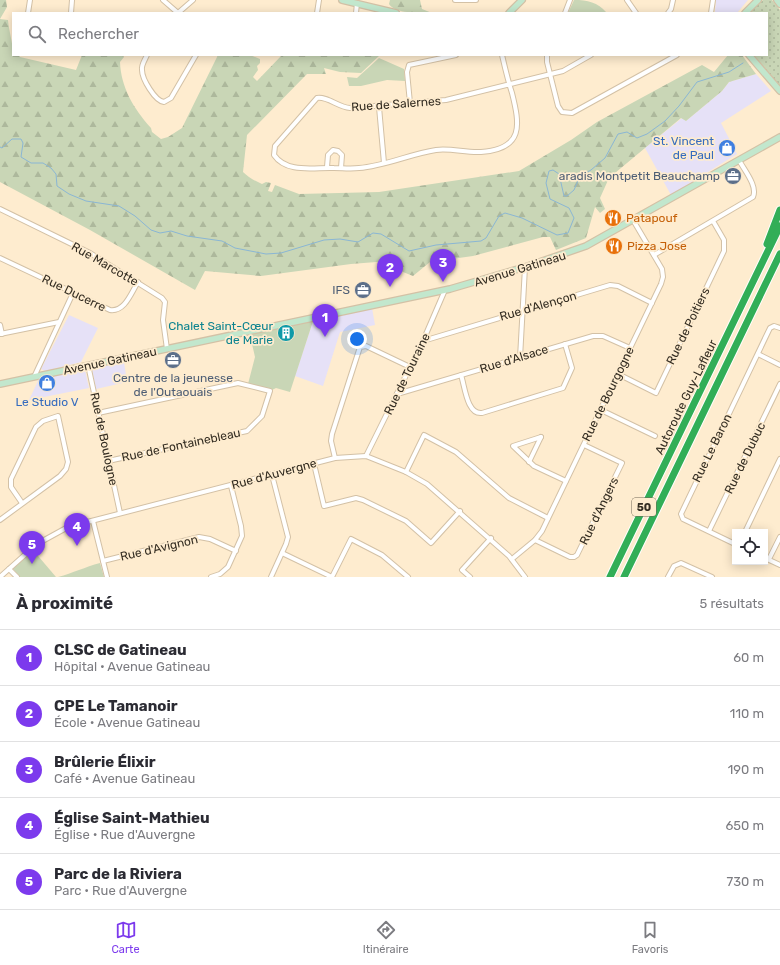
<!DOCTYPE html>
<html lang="fr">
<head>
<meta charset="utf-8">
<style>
	body { margin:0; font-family:Rubik,sans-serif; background:#f2f2f3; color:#2b2b33 }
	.controls { position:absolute; right:12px; bottom:12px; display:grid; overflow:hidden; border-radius:0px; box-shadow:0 2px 10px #0003 }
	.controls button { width:36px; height:36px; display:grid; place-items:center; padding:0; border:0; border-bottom:1px solid #e1e1e2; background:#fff; color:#2b2b33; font:20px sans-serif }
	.you { position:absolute; left:357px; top:339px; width:14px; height:14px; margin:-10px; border:3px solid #fff; border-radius:50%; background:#1a73e8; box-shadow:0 0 0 6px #1a73e833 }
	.badge { display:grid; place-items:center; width:26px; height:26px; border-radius:50%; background:#7c3aed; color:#fff; font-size:13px; font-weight:700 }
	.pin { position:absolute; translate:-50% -33px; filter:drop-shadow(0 1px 2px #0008) }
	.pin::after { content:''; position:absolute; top:21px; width:14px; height:12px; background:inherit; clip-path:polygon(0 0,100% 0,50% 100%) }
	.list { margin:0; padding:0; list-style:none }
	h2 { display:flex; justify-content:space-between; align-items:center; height:52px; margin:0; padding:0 16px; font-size:17px }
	h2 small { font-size:13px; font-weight:400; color:#7c7c81 }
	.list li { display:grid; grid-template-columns:26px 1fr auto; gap:12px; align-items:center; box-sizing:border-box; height:56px; padding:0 16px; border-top:1px solid #e1e1e2 }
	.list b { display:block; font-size:15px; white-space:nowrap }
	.list p { margin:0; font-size:13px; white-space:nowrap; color:#7c7c81 }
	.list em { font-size:13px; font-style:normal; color:#7c7c81 }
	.icon { flex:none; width:22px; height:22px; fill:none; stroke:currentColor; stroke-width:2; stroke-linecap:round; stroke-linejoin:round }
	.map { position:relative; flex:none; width:780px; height:577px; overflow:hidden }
	.search { position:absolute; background:#fff; box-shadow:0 2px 10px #0003; left:12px; right:12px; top:12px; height:44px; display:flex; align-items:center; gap:10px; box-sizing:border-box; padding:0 14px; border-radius:0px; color:#7c7c81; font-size:15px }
	.sheet { height:332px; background:#fff }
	nav { display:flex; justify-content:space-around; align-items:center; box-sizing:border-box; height:56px; border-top:1px solid #e1e1e2; background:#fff; font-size:11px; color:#7c7c81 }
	nav a { display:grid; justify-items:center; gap:2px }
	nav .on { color:#7c3aed }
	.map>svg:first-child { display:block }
	.commercial { fill:#e6e1f7 }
	.grass { fill:url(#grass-dots) }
	.forest { fill:url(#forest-firs) }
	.park { fill:#c9d6b6 }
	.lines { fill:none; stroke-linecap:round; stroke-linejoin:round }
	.stream { stroke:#8ab6d4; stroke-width:1 }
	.street-casing { stroke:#d3c1a6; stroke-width:6 }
	.secondary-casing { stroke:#d3c1a6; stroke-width:8 }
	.highway-casing { stroke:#fff; stroke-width:9 }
	.street { stroke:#fff; stroke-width:4 }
	.secondary { stroke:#c2e7cd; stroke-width:5.5 }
	.highway { stroke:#32ae57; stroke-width:7 }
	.labels { text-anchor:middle; stroke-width:3.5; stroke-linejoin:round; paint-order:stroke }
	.shield { fill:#feeccf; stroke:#716656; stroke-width:1 }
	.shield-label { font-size:11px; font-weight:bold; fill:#342d22 }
	.street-label { font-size:12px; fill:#342d22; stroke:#feeccf }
	.shop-label { font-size:12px; fill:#366cbe; stroke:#feeccf; text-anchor:end }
	.service-label { font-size:12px; fill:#4e5e75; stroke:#feeccf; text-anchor:end }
	.food-label { font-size:12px; fill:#c56008; stroke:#feeccf; text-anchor:start }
	.culture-label { font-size:12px; fill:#0d838f; stroke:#feeccf; text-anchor:end }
</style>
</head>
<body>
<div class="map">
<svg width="780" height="577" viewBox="0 0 780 577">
	<defs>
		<pattern id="grass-dots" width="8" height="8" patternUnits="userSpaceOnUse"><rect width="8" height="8" fill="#c9d6b6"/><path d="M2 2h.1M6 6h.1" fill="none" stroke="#adb89c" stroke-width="1.8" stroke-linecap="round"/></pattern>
		<pattern id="forest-firs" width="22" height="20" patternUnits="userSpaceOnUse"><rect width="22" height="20" fill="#c9d6b6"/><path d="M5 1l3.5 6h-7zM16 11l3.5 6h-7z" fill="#adb89c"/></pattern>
	</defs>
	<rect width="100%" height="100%" fill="#feeccf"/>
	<g class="commercial">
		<path d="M716 0H748L737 13 715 12Z"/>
		<path d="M756 74 771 91 721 123 737 154 671 195 645 148 682 118 686 121 722 91 729 82Z"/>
		<path d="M372 308 375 325 340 332 323 386 295 376 314 318 345 314Z"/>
		<path d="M69 315 98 328 81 362 45 371 41 369Z"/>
		<path d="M124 362 127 382 96 389 92 369Z"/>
		<path d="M85 370 89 388 29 400 39 379Z"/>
	</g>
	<path class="grass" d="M763 0H772L780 10V86L753 55H767V13H748Z"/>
	<g class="forest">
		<path d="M0 0H6L7 7 0 19 8 20C9 32 13 42 13 55H19L20 57 76 70 82 55H122L124 57 120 62C121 87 133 108 151 128L152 132 161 139 168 137 182 128 218 55H250L260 59V63L257 66 258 70 253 77 257 81 282 55H380L361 73 340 72 324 68 326 74H307L247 135 243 172C248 177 255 181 262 184L266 182 271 183 268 191 272 192 275 185 299 194 379 192 519 171 571 140 597 122 702 65 714 72 728 55H742L756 74 729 82 722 91 686 121 681 118 609 178 600 198 605 209 600 213 595 207 586 238 556 250 550 237H543L473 256 430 262 413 276 403 272 389 261 351 264 261 276 205 271 195 290 90 230 0 182Z"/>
		<path d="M390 0H420L422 9 432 13C421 13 395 14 389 4Z"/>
	</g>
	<g class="park">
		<path d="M574 0C588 0 597 2 607 13H568Z"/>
		<path d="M379 58 404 69 405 81 387 80 361 86H349L347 77 357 78Z"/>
		<path d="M314 318 290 392 276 388 270 391 248 384 255 357 249 331Z"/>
		<path d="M33 550 56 577H20L13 569Z"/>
		<path d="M100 563 104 577H58C73 573 85 567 100 563Z"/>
	</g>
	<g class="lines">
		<path class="stream" d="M0 147 2 148 12 139H21L23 143 21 157 31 163H43L51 168 56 174 57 186 69 194 86 201 119 206 135 216 151 230 160 233 171 231 187 236 222 241 235 248 266 254 281 253 324 240 340 239 358 242 373 233 381 234 409 251 436 245 481 241 486 238 499 216 505 213 522 218 557 235 568 233 574 218 569 208 550 199 546 183 549 171 553 170 559 174 564 196H567L574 190 580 176 591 170 605 158 618 134 627 132 637 138 647 134 665 121 679 106 697 82 729 72 743 63"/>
		<g class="street-casing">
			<g id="street">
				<path d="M163 0 178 13"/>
				<path d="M455 0H476"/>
				<path d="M627 0 636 13"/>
				<path d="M28 13 30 0"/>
				<path d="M71 13 72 0"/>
				<path d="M178 13 193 0"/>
				<path d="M317 13 319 0"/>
				<path d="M356 13 357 3"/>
				<path d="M565 13 570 0"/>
				<path d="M668 13 671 9 673 0"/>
				<path d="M711 13 713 0"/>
				<path d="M147 55C145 60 141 65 142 70 142 79 155 101 164 102L171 98 196 55"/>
				<path d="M502 55C505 68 508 81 512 93 520 125 524 149 481 152 466 153 451 148 436 150 410 154 385 166 359 168 351 169 342 168 334 168 315 167 287 174 274 155L275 146 317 98C327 96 338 107 350 108L446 100 563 71 591 55"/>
				<path d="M547 55V62L558 106 562 112 572 113 677 55"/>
				<path d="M410 103 407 72 409 65 456 55"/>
				<path d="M379 107 384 163"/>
				<path d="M327 167 328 155 333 150 338 151 342 155 341 168"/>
				<path d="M0 209 90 253 162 298 165 302 163 320 167 349"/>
				<path d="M654 255 753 197C758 186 744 170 739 160"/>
				<path d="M0 258 110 310C125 312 131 293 138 282"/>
				<path d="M0 325 2 334"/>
				<path d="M0 334 59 322"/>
				<path d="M423 341 610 285 618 286 652 303"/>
				<path d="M758 354 780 365"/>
				<path d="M520 358 525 267"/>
				<path d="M88 365 120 513"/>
				<path d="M618 374 656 393 724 251V240L713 221"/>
				<path d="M461 375C465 387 467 415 482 413L563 388 572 368 565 344"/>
				<path d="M34 377 73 293"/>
				<path d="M397 394 593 336H603L630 348"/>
				<path d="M601 410 655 436"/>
				<path d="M98 413 238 383 270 391 262 416 247 431 108 461"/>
				<path d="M541 437 513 446 534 466 566 481"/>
				<path d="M366 456 423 341 445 290"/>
				<path d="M335 458 331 441 332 434 360 347 366 346 410 367"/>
				<path d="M529 462 541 437"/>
				<path d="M314 464 324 506 356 498 363 500 406 521 431 543 460 511"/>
				<path d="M406 472 424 435 456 452 509 498 548 518"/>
				<path d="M0 520 60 476 66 469 68 462 58 416 43 421 36 427 11 479V487L22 503"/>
				<path d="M93 521 107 577"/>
				<path d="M709 531 780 384"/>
				<path d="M745 532 780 459"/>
				<path d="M535 540 570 557H574L577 555 622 463 584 445"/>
				<path d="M735 544 683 519 681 514 770 328 774 326 780 328"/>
				<path d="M282 553 332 577"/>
				<path d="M765 558 780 565"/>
				<path d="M512 559 535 540 542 531 661 284 663 277 662 269 633 220"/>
				<path d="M769 559 780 537"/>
				<path d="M103 561 199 537 210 539 236 551"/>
				<path d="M9 569 17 577"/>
				<path d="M0 577 37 544 68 527 335 458 366 456 406 472 427 484 509 556 525 577"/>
				<path d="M211 577 220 574 228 567 242 536 241 526 231 486"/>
				<path d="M271 577 286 544 288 537 272 475"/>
				<path d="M332 577 351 539 382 555 408 577"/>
				<path d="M470 577 462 570 491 538"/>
				<path d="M668 577 674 566 681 563 712 577"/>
			</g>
		</g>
		<g class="secondary-casing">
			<g id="secondary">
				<path d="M342 0 396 13"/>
				<path d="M777 0 780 4"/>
				<path d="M509 13 522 0"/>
				<path d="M745 13 758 0"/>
				<path d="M749 55 780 91"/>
				<path d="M0 384 450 289 525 267 586 246 780 137"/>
			</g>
		</g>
		<g class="highway-casing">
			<g id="highway">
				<path d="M767 244 780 210"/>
				<path d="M610 577 780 226"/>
				<path d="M624 577 780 254"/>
			</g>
		</g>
		<use href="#street" class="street"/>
		<use href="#secondary" class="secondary"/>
		<use href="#highway" class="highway"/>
	</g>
	<defs>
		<g id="shop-disc" transform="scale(0.9)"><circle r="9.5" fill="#3f7fe0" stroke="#feeccf"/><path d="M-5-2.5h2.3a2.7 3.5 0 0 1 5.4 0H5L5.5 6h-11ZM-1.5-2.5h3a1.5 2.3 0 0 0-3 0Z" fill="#fff"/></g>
		<g id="office-disc" transform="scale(0.9)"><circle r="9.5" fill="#5c6f8a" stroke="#feeccf"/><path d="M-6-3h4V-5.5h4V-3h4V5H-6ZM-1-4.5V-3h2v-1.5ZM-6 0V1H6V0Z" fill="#fff"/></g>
		<g id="restaurant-disc" transform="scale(0.9)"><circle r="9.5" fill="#e8710a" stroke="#feeccf"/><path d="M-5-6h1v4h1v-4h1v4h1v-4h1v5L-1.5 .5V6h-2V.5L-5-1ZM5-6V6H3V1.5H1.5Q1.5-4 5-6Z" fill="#fff"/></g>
		<g id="building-disc" transform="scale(0.9)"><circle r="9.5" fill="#0f9aa8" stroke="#feeccf"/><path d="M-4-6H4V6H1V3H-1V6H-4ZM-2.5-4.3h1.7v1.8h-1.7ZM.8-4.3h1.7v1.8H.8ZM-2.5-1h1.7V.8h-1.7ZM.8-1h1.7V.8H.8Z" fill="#fff"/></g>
	</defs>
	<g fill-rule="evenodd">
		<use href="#shop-disc" x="727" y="148"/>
		<use href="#office-disc" x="733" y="176"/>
		<use href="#restaurant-disc" x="613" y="218"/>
		<use href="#restaurant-disc" x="614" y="246"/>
		<use href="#office-disc" x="363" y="290"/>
		<use href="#building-disc" x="286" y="333"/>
		<use href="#office-disc" x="173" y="360"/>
		<use href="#shop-disc" x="47" y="383"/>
	</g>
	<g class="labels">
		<rect class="shield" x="632" y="498" width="24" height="18" rx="3"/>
		<g class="shield-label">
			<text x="644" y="511">50</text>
		</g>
		<g class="street-label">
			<text transform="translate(396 104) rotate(-4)" y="4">Rue de Salernes</text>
			<text transform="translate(105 264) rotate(30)" y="4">Rue Marcotte</text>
			<text transform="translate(520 269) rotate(-17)" y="4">Avenue Gatineau</text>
			<text transform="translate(74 293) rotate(26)" y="4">Rue Ducerre</text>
			<text transform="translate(538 306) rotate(-16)" y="4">Rue d'Alençon</text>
			<text transform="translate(688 326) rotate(-64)" y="4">Rue de Poitiers</text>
			<text transform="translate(514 359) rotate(-17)" y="4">Rue d'Alsace</text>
			<text transform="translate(110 361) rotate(-12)" y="4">Avenue Gatineau</text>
			<text transform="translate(407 374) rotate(-64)" y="4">Rue de Touraine</text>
			<text transform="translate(608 394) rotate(-64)" y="4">Rue de Bourgogne</text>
			<text transform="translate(686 397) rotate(-64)" y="4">Autoroute Guy-Lafleur</text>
			<text transform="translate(104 439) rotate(78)" y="4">Rue de Boulogne</text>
			<text transform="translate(181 445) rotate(-12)" y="4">Rue de Fontainebleau</text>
			<text transform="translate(712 448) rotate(-64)" y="4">Rue Le Baron</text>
			<text transform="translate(745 458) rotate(-64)" y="4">Rue de Dubuc</text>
			<text transform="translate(274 474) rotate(-15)" y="4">Rue d'Auvergne</text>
			<text transform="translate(599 511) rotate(-64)" y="4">Rue d'Angers</text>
			<text transform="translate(159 548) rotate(-13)" y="4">Rue d'Avignon</text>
		</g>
		<g class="shop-label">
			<text x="714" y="145">St. Vincent<tspan x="714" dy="14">de Paul</tspan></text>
			<text x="47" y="406" text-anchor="middle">Le Studio V</text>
		</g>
		<g class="service-label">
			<text x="720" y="180">aradis Montpetit Beauchamp</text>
			<text x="350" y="294">IFS</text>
			<text x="173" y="382" text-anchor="middle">Centre de la jeunesse<tspan x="173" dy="14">de l'Outaouais</tspan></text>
		</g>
		<g class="food-label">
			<text x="626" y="222">Patapouf</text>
			<text x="627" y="250">Pizza Jose</text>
		</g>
		<g class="culture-label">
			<text x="273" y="330">Chalet Saint-Cœur<tspan x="273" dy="14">de Marie</tspan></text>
		</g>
	</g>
</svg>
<div class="controls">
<button><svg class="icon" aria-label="locate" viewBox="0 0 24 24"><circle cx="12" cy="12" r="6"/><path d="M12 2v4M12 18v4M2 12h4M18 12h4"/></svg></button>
</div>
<div class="you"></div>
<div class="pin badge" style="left:325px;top:337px">1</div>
<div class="pin badge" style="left:390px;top:287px">2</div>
<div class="pin badge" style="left:443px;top:282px">3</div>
<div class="pin badge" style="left:77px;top:546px">4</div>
<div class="pin badge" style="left:32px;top:564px">5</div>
<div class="search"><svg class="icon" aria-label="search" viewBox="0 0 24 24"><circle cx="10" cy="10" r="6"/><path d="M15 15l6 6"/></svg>Rechercher</div>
</div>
<section class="sheet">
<h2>À proximité<small>5 résultats</small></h2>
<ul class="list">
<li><span class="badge">1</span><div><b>CLSC de Gatineau</b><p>Hôpital · Avenue Gatineau</p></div><em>60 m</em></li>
<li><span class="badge">2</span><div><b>CPE Le Tamanoir</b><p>École · Avenue Gatineau</p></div><em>110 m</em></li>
<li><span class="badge">3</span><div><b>Brûlerie Élixir</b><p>Café · Avenue Gatineau</p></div><em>190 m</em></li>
<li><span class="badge">4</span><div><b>Église Saint-Mathieu</b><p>Église · Rue d'Auvergne</p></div><em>650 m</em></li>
<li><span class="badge">5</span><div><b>Parc de la Riviera</b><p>Parc · Rue d'Auvergne</p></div><em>730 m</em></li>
</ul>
</section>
<nav>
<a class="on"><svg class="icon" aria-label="map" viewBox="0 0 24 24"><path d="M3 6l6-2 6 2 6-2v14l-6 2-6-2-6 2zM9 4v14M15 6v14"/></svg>Carte</a>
<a><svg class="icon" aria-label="directions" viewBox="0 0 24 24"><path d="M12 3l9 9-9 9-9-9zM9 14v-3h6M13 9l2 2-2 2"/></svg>Itinéraire</a>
<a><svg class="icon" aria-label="saved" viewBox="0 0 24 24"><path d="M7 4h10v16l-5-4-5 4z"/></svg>Favoris</a>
</nav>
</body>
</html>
